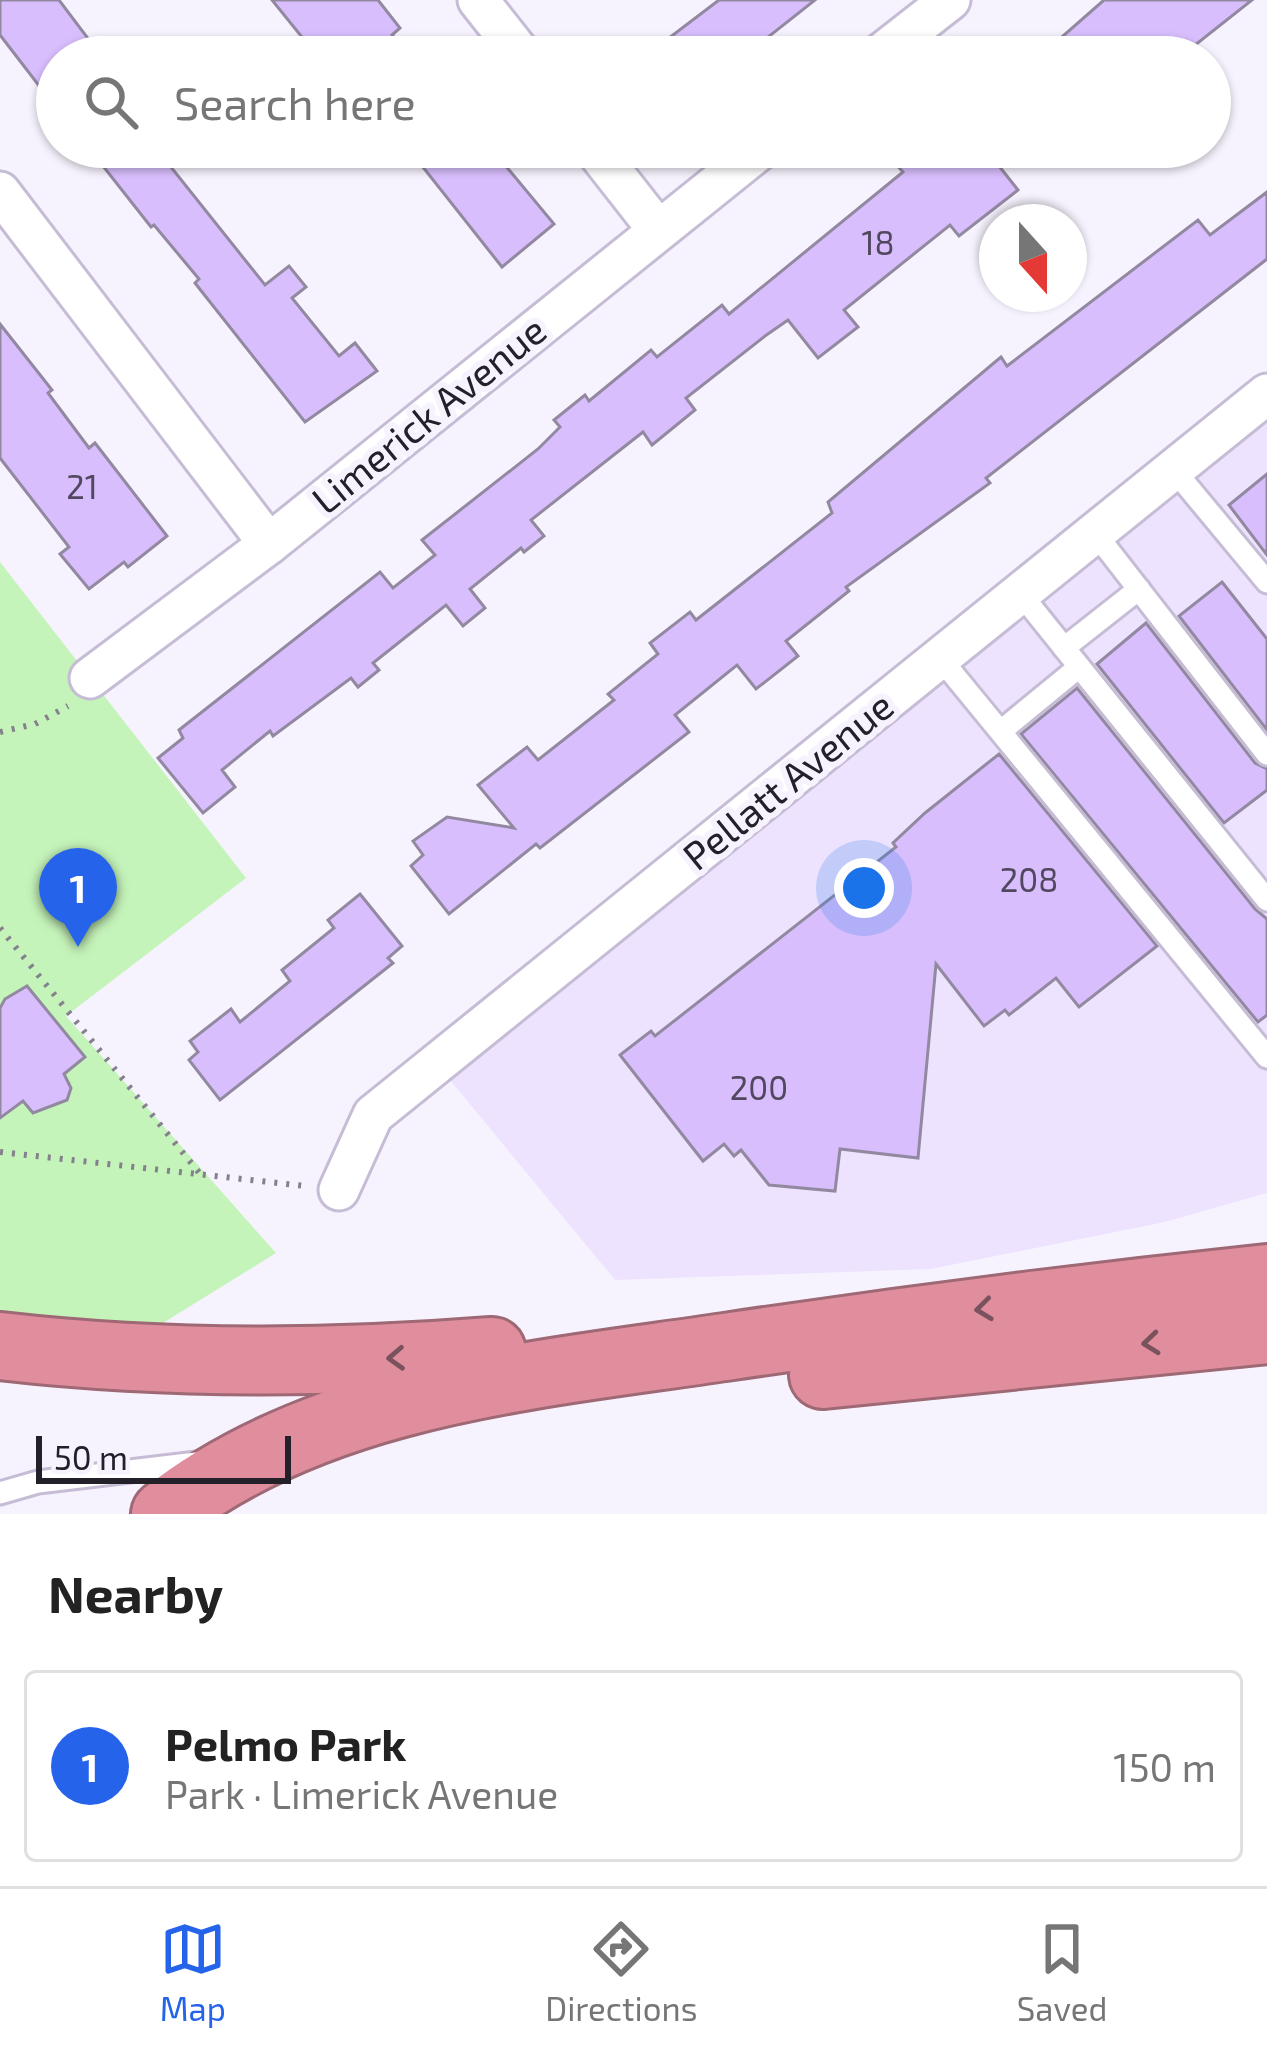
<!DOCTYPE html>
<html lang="en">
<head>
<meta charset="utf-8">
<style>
	body { margin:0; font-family:"Exo 2",sans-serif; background:#f6f6f6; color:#222 }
	.compass { position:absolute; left:979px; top:204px; width:108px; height:108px; border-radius:50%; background:#fff; box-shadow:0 3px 9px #0004; rotate:159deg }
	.scale { position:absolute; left:36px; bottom:30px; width:255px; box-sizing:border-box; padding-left:12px; border:6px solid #24202a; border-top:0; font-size:33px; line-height:42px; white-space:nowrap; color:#24202a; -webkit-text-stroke:9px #f7f3fe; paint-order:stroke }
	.you { position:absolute; left:864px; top:888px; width:42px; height:42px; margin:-30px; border:9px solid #fff; border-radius:50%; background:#1a73e8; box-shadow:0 0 0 18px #1a73e833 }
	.badge { display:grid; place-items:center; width:78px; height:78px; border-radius:50%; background:#2563eb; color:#fff; font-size:39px; font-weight:700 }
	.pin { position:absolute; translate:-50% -99px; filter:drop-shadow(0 3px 6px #0008) }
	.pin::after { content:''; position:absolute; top:63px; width:42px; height:36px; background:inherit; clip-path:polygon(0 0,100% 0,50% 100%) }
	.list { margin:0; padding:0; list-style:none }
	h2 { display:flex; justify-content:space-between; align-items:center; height:156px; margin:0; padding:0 48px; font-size:51px }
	h2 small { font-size:39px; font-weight:400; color:#767676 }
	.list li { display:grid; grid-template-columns:78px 1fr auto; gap:36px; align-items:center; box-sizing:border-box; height:192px; margin:0 24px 24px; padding:0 24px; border:3px solid #e0e0e0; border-radius:12px }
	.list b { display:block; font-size:45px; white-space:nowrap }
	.list p { margin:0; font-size:39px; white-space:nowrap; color:#767676 }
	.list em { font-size:39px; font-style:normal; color:#767676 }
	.icon { flex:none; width:66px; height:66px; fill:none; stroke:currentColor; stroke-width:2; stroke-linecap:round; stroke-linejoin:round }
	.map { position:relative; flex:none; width:1267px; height:1514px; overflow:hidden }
	.search { position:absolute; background:#fff; box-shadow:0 3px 9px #0004; left:36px; right:36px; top:36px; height:132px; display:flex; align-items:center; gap:30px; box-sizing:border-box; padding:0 42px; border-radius:66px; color:#767676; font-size:45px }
	.sheet { height:372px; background:#fff }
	nav { display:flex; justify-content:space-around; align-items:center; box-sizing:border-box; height:168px; border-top:3px solid #e0e0e0; background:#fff; font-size:33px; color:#767676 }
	nav a { display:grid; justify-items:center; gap:6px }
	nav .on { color:#2563eb }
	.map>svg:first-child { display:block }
	.built { fill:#eee3fe }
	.green { fill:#c5f4ba }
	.building { fill:#d8befd; stroke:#9289a1; stroke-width:3 }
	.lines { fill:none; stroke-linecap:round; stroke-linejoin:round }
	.lane-casing { stroke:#c6bcd5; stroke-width:27 }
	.street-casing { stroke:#c6bcd5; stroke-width:45 }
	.highway-casing { stroke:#9e6875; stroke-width:72 }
	.path { stroke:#85818c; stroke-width:6; stroke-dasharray:3 9; stroke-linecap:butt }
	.lane { stroke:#fff; stroke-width:21 }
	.street { stroke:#fff; stroke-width:39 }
	.highway { stroke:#e08e9e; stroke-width:66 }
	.oneway { stroke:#79525e }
	.labels { text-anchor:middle; stroke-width:12; stroke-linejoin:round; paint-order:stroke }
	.number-label { font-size:33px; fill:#51485f }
	.street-label { font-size:39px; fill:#24202a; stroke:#f7f3fe }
</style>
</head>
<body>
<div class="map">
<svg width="1267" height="1514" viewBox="0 0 1267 1514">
	<rect width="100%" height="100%" fill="#f7f3fe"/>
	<path class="built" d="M1267 415V1193L1165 1222 931 1269 615 1280 449 1079Z"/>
	<path class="green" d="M0 562 246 878 66 1016 276 1253 155 1328 0 1311Z"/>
	<g class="building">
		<path d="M0 0H59L102 57H57V109L0 35Z"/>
		<path d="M272 0H378L400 28 392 35 410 57H318Z"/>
		<path d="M719 0H815L743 57H644Z"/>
		<path d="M1104 0H1252L1180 57H1039Z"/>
		<path d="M88 147H155L265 285 289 266 306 287 292 298 339 356 355 343 377 371 305 422 195 283 199 279 154 225 151 227Z"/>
		<path d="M407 147H490L554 224 502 267Z"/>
		<path d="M913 147H984L1018 190 959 236 950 225 844 310 858 327 818 358 788 320 765 336 686 398 695 410 652 445 643 432 531 520 544 536 524 552 521 548 470 589 485 608 463 626 446 605 373 663 379 670 358 687 351 678 273 736 270 731 222 770 235 787 203 813 158 758 183 738 179 730 380 572 393 588 435 555 422 540 538 449 560 427 554 420 585 395 589 401 651 350 657 357 722 305 729 314 903 172 894 162Z"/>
		<path d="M1267 192V259L986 478 990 483 846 587 849 591 786 641 798 656 756 689 737 665 675 715 689 732 540 848 536 844 449 914 411 866 423 855 413 841 447 817 514 828 478 785 527 747 538 760 614 700 608 694 658 654 650 643 690 612 696 620 832 513 828 502 1001 357 1007 366 1198 220 1210 235Z"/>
		<path d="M0 324 52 390 48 393 89 448 95 443 167 536 128 567 124 562 89 589 60 554 69 547 0 458Z"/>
		<path d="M1267 474V555L1229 505Z"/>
		<path d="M1222 582 1267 639V730L1179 616Z"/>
		<path d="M1146 623 1255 763 1267 769V790L1224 823 1097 664Z"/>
		<path d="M1077 688 1255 909 1267 919V1015L1258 1022 1021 734Z"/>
		<path d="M999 754 1157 946 1079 1007 1056 978 1009 1015 1005 1010 984 1026 936 964 918 1158 840 1149 835 1191 769 1185 741 1150 734 1156 724 1144 703 1161 620 1055 651 1031 655 1036 896 847 893 843 925 813Z"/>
		<path d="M360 894 402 946 388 958 393 963 220 1100 189 1060 198 1052 190 1041 231 1009 240 1022 290 981 282 970 334 928 328 920Z"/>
		<path d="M27 986 85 1057 64 1074 71 1088 67 1100 33 1113 23 1101 0 1118V1008L5 999Z"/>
	</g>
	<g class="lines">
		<g class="lane-casing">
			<g id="lane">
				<path d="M1174 470 1267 582"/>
				<path d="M1095 533 1267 754"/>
				<path d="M1020 593 1267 900"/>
				<path d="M1064 648 1139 589"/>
				<path d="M940 658 1267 1057"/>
				<path d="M1001 731 1079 667"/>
				<path d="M0 1493 38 1482 205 1462"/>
			</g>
		</g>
		<g class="street-casing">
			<g id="street">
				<path d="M478 0 523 57"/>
				<path d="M877 57 950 0"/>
				<path d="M593 147 658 230"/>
				<path d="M0 192 269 544"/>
				<path d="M90 678 269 544 763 147"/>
				<path d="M339 1190 373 1115 1267 394"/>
			</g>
		</g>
		<g class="highway-casing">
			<g id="highway">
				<path d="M0 1346C164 1365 327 1364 492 1351"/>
				<path d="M823 1375 1267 1330"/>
				<path d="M165 1514C320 1392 536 1375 725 1347 906 1320 1086 1297 1267 1278"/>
			</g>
		</g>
		<g class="path">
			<path d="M0 732 35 724 68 706"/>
			<path d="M0 928 201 1175"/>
			<path d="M0 1152 305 1186"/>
		</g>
		<use href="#lane" class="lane"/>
		<use href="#street" class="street"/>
		<use href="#highway" class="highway"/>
	</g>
	<defs><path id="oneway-chevron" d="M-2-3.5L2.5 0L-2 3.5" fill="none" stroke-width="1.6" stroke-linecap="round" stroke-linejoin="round" transform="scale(3)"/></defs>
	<g class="oneway">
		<use href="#oneway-chevron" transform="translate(984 1309) rotate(173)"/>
		<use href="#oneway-chevron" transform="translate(1151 1343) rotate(174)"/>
		<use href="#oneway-chevron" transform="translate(396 1358) rotate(177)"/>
	</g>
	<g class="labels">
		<g class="number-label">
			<text x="878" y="255">18</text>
			<text x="82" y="499">21</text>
			<text x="1029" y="892">208</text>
			<text x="759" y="1100">200</text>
		</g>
		<g class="street-label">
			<text transform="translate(429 415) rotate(-39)" y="14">Limerick Avenue</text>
			<text transform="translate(788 781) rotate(-39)" y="14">Pellatt Avenue</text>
		</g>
	</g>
</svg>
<svg class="compass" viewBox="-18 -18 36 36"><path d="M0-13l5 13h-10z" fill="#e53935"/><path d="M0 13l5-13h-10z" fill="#767676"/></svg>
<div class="scale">50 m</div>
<div class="you"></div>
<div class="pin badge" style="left:78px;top:947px">1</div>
<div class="search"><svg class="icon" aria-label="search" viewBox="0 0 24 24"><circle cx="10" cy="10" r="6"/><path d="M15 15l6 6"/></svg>Search here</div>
</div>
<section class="sheet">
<h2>Nearby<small></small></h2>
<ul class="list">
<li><span class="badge">1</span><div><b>Pelmo Park</b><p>Park · Limerick Avenue</p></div><em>150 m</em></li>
</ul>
</section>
<nav>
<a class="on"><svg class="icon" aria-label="map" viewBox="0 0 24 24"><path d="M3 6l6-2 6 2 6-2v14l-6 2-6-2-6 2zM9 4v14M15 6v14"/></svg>Map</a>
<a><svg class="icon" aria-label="directions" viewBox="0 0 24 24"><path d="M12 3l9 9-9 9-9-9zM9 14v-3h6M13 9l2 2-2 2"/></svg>Directions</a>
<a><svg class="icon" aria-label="saved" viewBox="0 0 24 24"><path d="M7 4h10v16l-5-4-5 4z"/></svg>Saved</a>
</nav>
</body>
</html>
